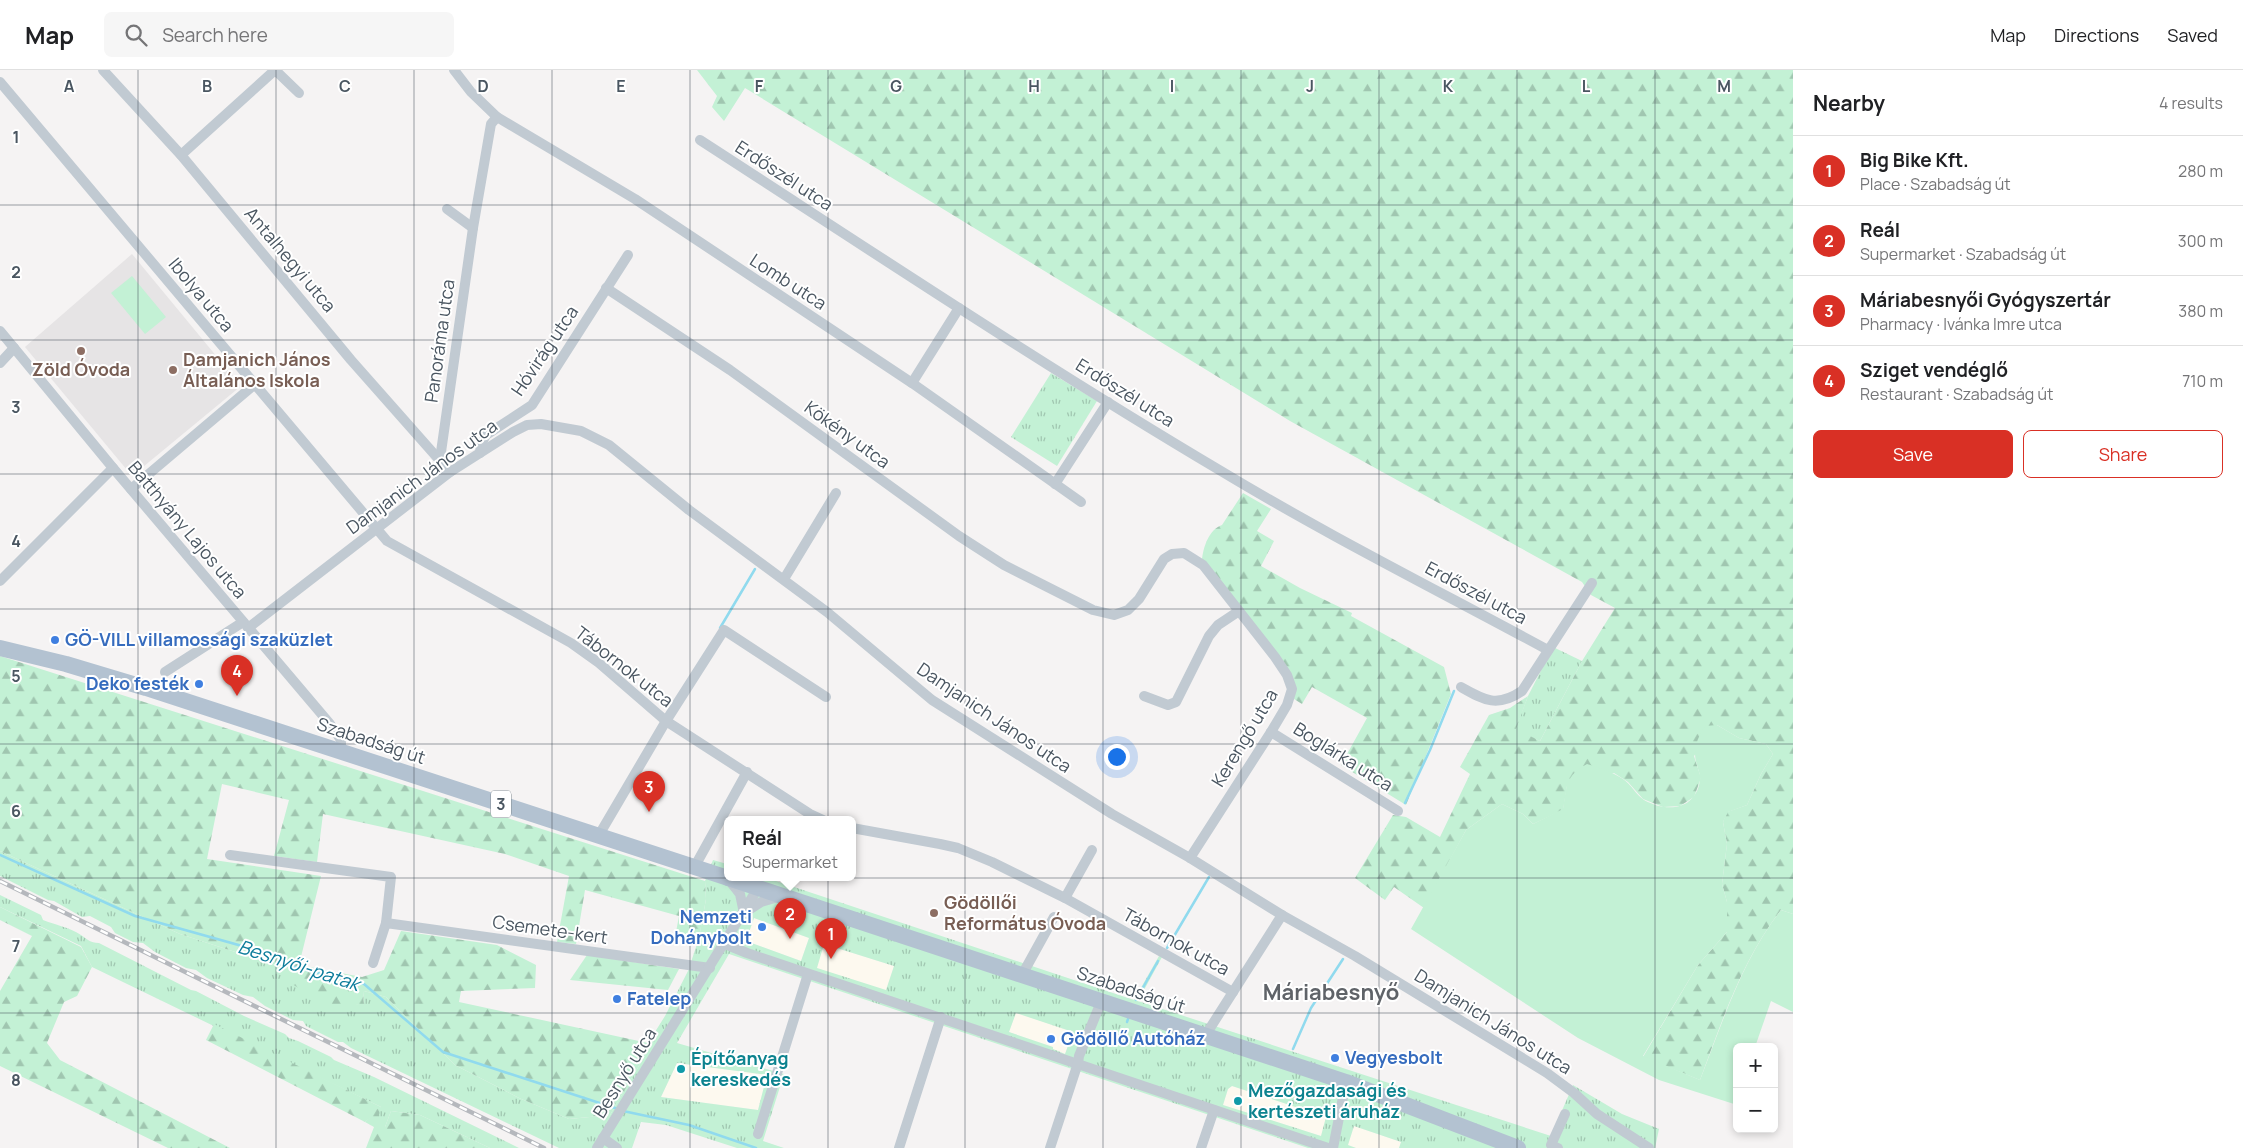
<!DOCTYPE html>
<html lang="en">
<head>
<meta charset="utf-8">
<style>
	body { margin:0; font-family:Manrope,sans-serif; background:#f6f6f6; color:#202124 }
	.controls { position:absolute; right:15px; bottom:15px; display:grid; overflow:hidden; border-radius:8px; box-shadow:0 2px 8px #0003 }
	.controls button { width:45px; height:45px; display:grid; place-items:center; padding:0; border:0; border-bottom:1px solid #e0e0e0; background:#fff; color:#202124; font:25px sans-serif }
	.you { position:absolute; left:1116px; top:686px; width:18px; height:18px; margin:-12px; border:4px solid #fff; border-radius:50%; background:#1a73e8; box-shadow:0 0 0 8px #1a73e833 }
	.badge { display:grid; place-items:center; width:32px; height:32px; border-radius:50%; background:#d93025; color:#fff; font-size:16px; font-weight:700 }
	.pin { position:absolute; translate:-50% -41px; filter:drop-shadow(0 1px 2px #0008) }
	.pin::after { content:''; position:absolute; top:26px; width:18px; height:15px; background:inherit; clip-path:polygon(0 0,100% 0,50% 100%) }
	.popup { position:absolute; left:724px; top:746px; width:132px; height:65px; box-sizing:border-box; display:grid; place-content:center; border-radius:8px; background:#fff; filter:drop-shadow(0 1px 4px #0005); font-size:16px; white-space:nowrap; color:#757577 }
	.popup b { font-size:19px; color:#202124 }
	.popup::after { content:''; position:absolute; left:50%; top:100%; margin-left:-10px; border:10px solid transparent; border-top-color:#fff }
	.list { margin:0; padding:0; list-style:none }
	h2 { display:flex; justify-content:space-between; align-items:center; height:65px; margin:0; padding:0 20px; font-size:21px }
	h2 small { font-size:16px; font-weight:400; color:#757577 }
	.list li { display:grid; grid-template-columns:32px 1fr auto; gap:15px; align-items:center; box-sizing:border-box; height:70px; padding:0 20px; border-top:1px solid #e0e0e0 }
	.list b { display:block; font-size:19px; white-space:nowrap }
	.list p { margin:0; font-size:16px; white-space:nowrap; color:#757577 }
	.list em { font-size:16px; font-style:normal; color:#757577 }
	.actions { display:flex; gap:10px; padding:15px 20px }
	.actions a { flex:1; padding:11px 0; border:1px solid #d93025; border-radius:8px; text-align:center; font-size:18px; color:#d93025 }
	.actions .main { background:#d93025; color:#fff }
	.icon { flex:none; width:28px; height:28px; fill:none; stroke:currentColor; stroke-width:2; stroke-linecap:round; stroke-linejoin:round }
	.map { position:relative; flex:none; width:1793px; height:1078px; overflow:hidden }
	header { display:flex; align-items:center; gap:30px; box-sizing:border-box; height:70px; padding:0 25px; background:#fff; border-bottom:1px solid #e0e0e0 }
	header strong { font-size:24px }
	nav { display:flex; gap:28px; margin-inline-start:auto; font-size:18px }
	.search { width:350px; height:45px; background:#f6f6f6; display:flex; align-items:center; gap:12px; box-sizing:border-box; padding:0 18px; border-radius:8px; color:#757577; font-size:19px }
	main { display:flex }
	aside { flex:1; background:#fff }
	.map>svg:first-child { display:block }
	.commercial { fill:#fdf9ef }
	.education { fill:#e6e4e5 }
	.grass { fill:url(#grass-tufts); fill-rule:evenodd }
	.forest { fill:url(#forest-firs) }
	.garden { fill:#c3f1d5 }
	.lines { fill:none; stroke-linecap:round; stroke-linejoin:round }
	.stream { stroke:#90daee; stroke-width:2.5 }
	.minor { stroke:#c1cad2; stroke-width:10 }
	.primary { stroke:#b3c2d1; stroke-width:16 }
	.rail-casing { stroke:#b5b8bd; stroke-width:4.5 }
	.rail { stroke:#fff; stroke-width:2.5; stroke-dasharray:8; stroke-linecap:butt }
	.grid { fill:none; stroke:#4a5661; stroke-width:1; stroke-opacity:0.55 }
	.education-dot { fill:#8d6e63; stroke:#fff; stroke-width:2 }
	.shop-dot { fill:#3f7fe0; stroke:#fff; stroke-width:2 }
	.culture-dot { fill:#0f9aa8; stroke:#fff; stroke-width:2 }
	.labels { text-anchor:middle; stroke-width:4; stroke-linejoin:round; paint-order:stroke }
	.shield { fill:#fff; stroke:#808990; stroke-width:1 }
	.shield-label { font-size:16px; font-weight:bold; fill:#4a5661 }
	.street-label { font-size:18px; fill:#4a5661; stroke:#fff }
	.education-label { font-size:18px; font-weight:bold; fill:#785e54; stroke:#fff; text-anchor:start }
	.shop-label { font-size:18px; font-weight:bold; fill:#366cbe; stroke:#fff; text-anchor:start }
	.culture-label { font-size:18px; font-weight:bold; fill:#0d838f; stroke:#fff; text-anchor:start }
	.water-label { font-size:19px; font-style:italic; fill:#0c7c9b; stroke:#fff }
	.district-label { font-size:22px; font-weight:bold; fill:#5f6368; stroke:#fff }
	.grid-label { font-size:16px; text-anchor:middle; font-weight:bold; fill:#4a5661; stroke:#fff; stroke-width:4; stroke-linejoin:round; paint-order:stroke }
</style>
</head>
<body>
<header>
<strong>Map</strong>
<div class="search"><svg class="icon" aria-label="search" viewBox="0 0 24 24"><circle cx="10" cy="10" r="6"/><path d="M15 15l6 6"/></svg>Search here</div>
<nav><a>Map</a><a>Directions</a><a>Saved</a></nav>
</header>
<main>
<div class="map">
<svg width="1793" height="1078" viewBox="0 0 1793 1078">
	<defs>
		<pattern id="grass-tufts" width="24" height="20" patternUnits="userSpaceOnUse" patternTransform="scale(1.25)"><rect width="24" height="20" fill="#c3f1d5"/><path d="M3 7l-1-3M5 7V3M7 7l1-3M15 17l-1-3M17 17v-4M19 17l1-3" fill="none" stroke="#a0c6b0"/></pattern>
		<pattern id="forest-firs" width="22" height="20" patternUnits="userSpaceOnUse" patternTransform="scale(1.25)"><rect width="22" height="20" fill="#c3f1d5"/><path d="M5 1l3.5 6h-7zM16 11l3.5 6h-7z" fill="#a0c6b0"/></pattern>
	</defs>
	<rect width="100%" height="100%" fill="#f5f3f3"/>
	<g class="commercial">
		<path d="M754 848 809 868 801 891 746 871Z"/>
		<path d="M824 874 894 896 886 921 816 898Z"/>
		<path d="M1016 942 1073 962 1065 984 1053 979V977L1009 962Z"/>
		<path d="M677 993 767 1005 758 1040 661 1027Z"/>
		<path d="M1232 1016 1327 1047 1321 1066 1223 1035 1228 1019Z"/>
		<path d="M1354 1056 1401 1072 1399 1078H1356L1347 1075Z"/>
	</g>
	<path class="education" d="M132 184 241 316 132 406 25 277Z"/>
	<g class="grass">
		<path d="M1051 303 1097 331 1057 396 1011 367Z"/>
		<path d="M1553 577 1582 591 1540 671 1515 660 1528 626Z"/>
		<path d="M0 781 180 864 297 902 354 916 356 934 363 935 364 921 386 927 455 995 519 1028 569 1049 610 1045 650 977 648 973 665 946 688 901 699 868 706 829 705 811 713 790 727 794 728 808H767L1134 930 1159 886 1162 887 1138 931 1551 1066 1573 1015 1622 1044 1659 1059 1655 1078H1399L1401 1072 1354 1056 1348 1075 1356 1078H1308L729 884 677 973 784 1004 763 1071 784 1078H737L666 1055 641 1052 632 1078H559L351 978 343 972H338L306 956 303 951 293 950 265 936 253 927 243 925 207 908 196 900 186 898 155 882 143 873 133 872 115 863 111 857 90 846 82 847 54 831 48 830 0 806ZM754 848 809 868 801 891 746 871ZM824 874 894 896 886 920 817 898ZM1016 943 1073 962 1065 984 1053 979V977L1009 962ZM677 993 767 1005 758 1040 661 1027ZM1232 1016 1326 1047 1321 1066 1223 1035 1228 1019Z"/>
		<path d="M0 825 41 845 43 850C55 855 69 857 81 865 87 869 90 873 99 873L191 920 196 921 244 946 285 964 289 968 298 971 331 987 334 990 374 1007 519 1078H490L420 1045 391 1041 385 1057H374L365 1052 381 1037 92 897 81 876 0 837Z"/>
	</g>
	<g class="forest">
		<path d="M697 0H1793V844L1781 840C1742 890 1722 951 1700 1010L1643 987 1698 895 1727 862V832L1722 814 1727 774 1723 752 1727 742 1747 735 1761 704 1773 684 1766 674 1739 668 1717 655 1694 686 1701 708 1694 727 1680 736 1663 737 1643 729 1628 712 1614 703 1567 716 1563 740 1533 754 1523 744 1502 734 1466 760 1424 838 1394 817 1385 830 1355 808 1393 745 1406 747 1440 767 1470 704 1460 697 1489 645 1510 638 1528 626 1516 659 1540 671 1582 591 1615 538 1591 525 1582 512 1290 351 745 18 724 51 712 37 717 26Z"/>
		<path d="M1243 423 1271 439 1257 461 1274 471 1261 496 1300 518 1352 543 1351 546 1444 597 1451 624 1406 735 1341 695 1367 648 1312 617 1302 634 1294 629 1291 603 1202 490C1203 478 1209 459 1222 455Z"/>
		<path d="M0 586 705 811 706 829 699 868 676 862 679 846 585 820 576 874 557 872 569 806 505 784 323 744 317 792 274 786 289 730 222 714 207 789 321 806 299 895 362 907 384 900 401 861 497 875 536 895 535 918 461 921 459 932 648 973 650 977 610 1045 569 1049 519 1028 455 995 386 927 364 921 363 936 355 934 354 916 343 914V933L334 940 292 914 297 902 180 864 0 781Z"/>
		<path d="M0 837 81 877 92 897 77 926 64 932 47 973 60 990 230 1078H168L0 996V921L32 866 0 850Z"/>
		<path d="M587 885 679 899 668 920 570 910Z"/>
		<path d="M214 954 381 1037 378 1049 370 1048 365 1052 206 970Z"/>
		<path d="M391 1041 420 1045 490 1078H366L374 1057H385Z"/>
	</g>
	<g class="garden">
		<path d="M132 206 166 247 145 264 111 223Z"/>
		<path d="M1717 655 1739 668 1766 674 1773 684 1761 704 1747 735 1728 742 1723 752 1727 774 1722 814 1727 832V862L1698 895 1643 986 1700 1010C1723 951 1742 890 1781 840L1793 844V942L1771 931 1755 977H1737V1027L1734 1034 1659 1010 1578 968 1411 859 1466 760 1502 734 1523 744 1533 754 1563 739C1567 716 1565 706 1587 694 1600 698 1612 702 1623 709 1631 714 1636 725 1644 730 1667 743 1696 740 1700 710 1701 705 1698 700 1697 695 1692 680 1697 669 1705 656Z"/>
	</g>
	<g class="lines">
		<g class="stream">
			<path d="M720 558 755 499"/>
			<path d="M1405 733 1430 680 1454 621"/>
			<path d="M0 785 135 846 278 886 294 897 364 914 443 982 618 1039"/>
			<path d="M1167 878 1209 807"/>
			<path d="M1136 930 1158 891"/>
			<path d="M1127 952 1128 949"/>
			<path d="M1293 979 1311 938 1343 889"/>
			<path d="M623 1041 689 1055 756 1078"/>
		</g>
		<g class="minor">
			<path d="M103 0 181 85 351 290 450 402"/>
			<path d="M275 0 299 23"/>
			<path d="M454 0 471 22 497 47 635 129 912 313 1081 432"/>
			<path d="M0 12 387 471 571 573 599 593 666 651 810 744 823 750"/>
			<path d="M700 70C873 182 1044 296 1221 401 1327 465 1439 521 1548 580"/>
			<path d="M181 85 275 0"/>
			<path d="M447 139 473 158"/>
			<path d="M606 218 730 300 959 466 1004 495 1093 540 1114 545 1128 540 1139 529 1164 489 1172 484 1184 483 1203 495 1275 587 1287 605 1292 619 1287 635 1271 662 1190 788"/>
			<path d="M0 261 113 398 330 654 341 670V683"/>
			<path d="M0 293 14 278"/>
			<path d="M912 313 959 238"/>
			<path d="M480 383 481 374 486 365 532 335 628 185"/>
			<path d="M440 389 473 158 491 54 497 47"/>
			<path d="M1055 414 1108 332"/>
			<path d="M131 419 255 314"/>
			<path d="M784 509 836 423"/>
			<path d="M0 511 113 398"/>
			<path d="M248 558 450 402 513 362 527 355 541 354 581 361 609 375 689 440 827 542 932 630 1112 744 1190 788 1282 845 1355 886 1547 1003 1574 1023 1597 1044 1649 1078"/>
			<path d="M165 602 243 552"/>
			<path d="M1461 617C1484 630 1497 638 1522 621L1592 513"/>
			<path d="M1144 626 1168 635 1176 632 1209 566 1218 555 1239 541"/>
			<path d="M1271 662 1398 741"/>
			<path d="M852 758 940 774 958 778 992 792 1065 828 1233 922"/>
			<path d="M599 765 666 651 724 560 826 627"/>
			<path d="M230 785 391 807 386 853"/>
			<path d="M695 796 747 702"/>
			<path d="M729 810 740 824 744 843"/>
			<path d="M1065 828 1092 780"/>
			<path d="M747 841 761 832 778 827"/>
			<path d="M725 874 747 883 1328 1078"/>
			<path d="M373 893 386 853 710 898"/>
			<path d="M1022 905 1054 847"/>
			<path d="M1205 966 1282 845"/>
			<path d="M758 1064 808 904"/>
			<path d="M603 1068 617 1078"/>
			<path d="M597 1078 758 818"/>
			<path d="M899 1078 941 947"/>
			<path d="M1050 1078 1078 993 1079 986 1101 932"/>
			<path d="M1201 1078 1214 1040"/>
			<path d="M1333 1078 1346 1012"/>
			<path d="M1558 1078 1551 1075 1565 1044"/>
		</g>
		<g class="primary">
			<path d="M0 578 66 594 146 618 728 808"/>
			<path d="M728 808 1346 1012 1518 1078"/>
		</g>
		<g class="rail-casing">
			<path id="rail" d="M0 811 544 1078"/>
		</g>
		<use href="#rail" class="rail"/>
	</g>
	<path class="grid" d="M138 0V1078M276 0V1078M414 0V1078M552 0V1078M690 0V1078M828 0V1078M965 0V1078M1103 0V1078M1241 0V1078M1379 0V1078M1517 0V1078M1655 0V1078M0 135H1793M0 270H1793M0 404H1793M0 539H1793M0 674H1793M0 808H1793M0 943H1793"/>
	<g class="education-dot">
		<circle cx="81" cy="281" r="5"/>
		<circle cx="173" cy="300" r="5"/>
		<circle cx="934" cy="843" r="5"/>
	</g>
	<g class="shop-dot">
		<circle cx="55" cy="570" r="5"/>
		<circle cx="199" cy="614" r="5"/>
		<circle cx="762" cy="857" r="5"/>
		<circle cx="617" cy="929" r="5"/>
		<circle cx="1051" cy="969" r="5"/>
		<circle cx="1335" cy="988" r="5"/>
	</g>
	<g class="culture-dot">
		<circle cx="681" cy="999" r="5"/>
		<circle cx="1238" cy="1031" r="5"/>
	</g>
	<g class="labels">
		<rect class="shield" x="491" y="720.5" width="20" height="27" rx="4"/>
		<g class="shield-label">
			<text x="501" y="740">3</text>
		</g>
		<g class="street-label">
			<text transform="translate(784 106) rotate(33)" y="6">Erdőszél utca</text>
			<text transform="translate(290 190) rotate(50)" y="6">Antalhegyi utca</text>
			<text transform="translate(788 212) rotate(33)" y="6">Lomb utca</text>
			<text transform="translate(201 225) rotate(50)" y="6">Ibolya utca</text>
			<text transform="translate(440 271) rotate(-82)" y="6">Panoráma utca</text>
			<text transform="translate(545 281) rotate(-56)" y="6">Hóvirág utca</text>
			<text transform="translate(1125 323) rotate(32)" y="6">Erdőszél utca</text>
			<text transform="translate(847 365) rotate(36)" y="6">Kökény utca</text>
			<text transform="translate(422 407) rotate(-36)" y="6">Damjanich János utca</text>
			<text transform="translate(187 460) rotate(50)" y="6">Batthyány Lajos utca</text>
			<text transform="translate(1476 523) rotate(28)" y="6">Erdőszél utca</text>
			<text transform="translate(624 597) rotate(38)" y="6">Tábornok utca</text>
			<text transform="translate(994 648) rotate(34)" y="6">Damjanich János utca</text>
			<text transform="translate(1245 668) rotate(-59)" y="6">Kerengő utca</text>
			<text transform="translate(371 671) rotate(18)" y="6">Szabadság út</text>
			<text transform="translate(1343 687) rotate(32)" y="6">Boglárka utca</text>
			<text transform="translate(550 860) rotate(8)" y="6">Csemete-kert</text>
			<text transform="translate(1176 872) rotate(29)" y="6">Tábornok utca</text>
			<text transform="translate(1131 920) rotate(18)" y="6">Szabadság út</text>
			<text transform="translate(1493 952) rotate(32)" y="6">Damjanich János utca</text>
			<text transform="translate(625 1003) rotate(-58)" y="6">Besnyő utca</text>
		</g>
		<g class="education-label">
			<text x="183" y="296">Damjanich János<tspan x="183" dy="21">Általános Iskola</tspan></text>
			<text x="81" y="306" text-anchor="middle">Zöld Óvoda</text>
			<text x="944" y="839">Gödöllői<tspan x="944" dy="21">Református Óvoda</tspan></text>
		</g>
		<g class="shop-label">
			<text x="65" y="576">GÖ-VILL villamossági szaküzlet</text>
			<text x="189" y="620" text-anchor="end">Deko festék</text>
			<text x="752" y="853" text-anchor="end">Nemzeti<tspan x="752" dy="21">Dohánybolt</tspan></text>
			<text x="627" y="935">Fatelep</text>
			<text x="1061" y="975">Gödöllő Autóház</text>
			<text x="1345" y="994">Vegyesbolt</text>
		</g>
		<g class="culture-label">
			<text x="691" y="995">Építőanyag<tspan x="691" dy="21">kereskedés</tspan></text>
			<text x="1248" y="1027">Mezőgazdasági és<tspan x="1248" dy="21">kertészeti áruház</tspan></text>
		</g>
		<g class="water-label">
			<text transform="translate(299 895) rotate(18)" y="7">Besnyői-patak</text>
		</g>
		<g class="district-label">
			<text x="1331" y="930">Máriabesnyő</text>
		</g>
	</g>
	<g class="grid-label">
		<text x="69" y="22">A</text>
		<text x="207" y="22">B</text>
		<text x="345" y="22">C</text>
		<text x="483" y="22">D</text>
		<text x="621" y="22">E</text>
		<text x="759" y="22">F</text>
		<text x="896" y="22">G</text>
		<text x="1034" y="22">H</text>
		<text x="1172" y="22">I</text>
		<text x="1310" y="22">J</text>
		<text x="1448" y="22">K</text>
		<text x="1586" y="22">L</text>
		<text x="1724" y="22">M</text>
		<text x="16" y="73">1</text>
		<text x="16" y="208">2</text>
		<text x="16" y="343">3</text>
		<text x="16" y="477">4</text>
		<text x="16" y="612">5</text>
		<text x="16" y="747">6</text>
		<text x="16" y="882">7</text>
		<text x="16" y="1016">8</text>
	</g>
</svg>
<div class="controls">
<button>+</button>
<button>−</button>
</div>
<div class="you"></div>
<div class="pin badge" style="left:831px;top:889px">1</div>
<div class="pin badge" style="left:790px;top:869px">2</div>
<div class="popup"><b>Reál</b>Supermarket</div>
<div class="pin badge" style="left:649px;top:742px">3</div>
<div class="pin badge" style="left:237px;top:626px">4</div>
</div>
<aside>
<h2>Nearby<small>4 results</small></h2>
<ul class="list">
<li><span class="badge">1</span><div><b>Big Bike Kft.</b><p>Place · Szabadság út</p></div><em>280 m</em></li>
<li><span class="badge">2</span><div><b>Reál</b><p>Supermarket · Szabadság út</p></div><em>300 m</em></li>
<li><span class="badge">3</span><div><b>Máriabesnyői Gyógyszertár</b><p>Pharmacy · Ivánka Imre utca</p></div><em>380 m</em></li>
<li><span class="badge">4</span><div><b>Sziget vendéglő</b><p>Restaurant · Szabadság út</p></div><em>710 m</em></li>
</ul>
<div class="actions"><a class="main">Save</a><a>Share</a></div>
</aside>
</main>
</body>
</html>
